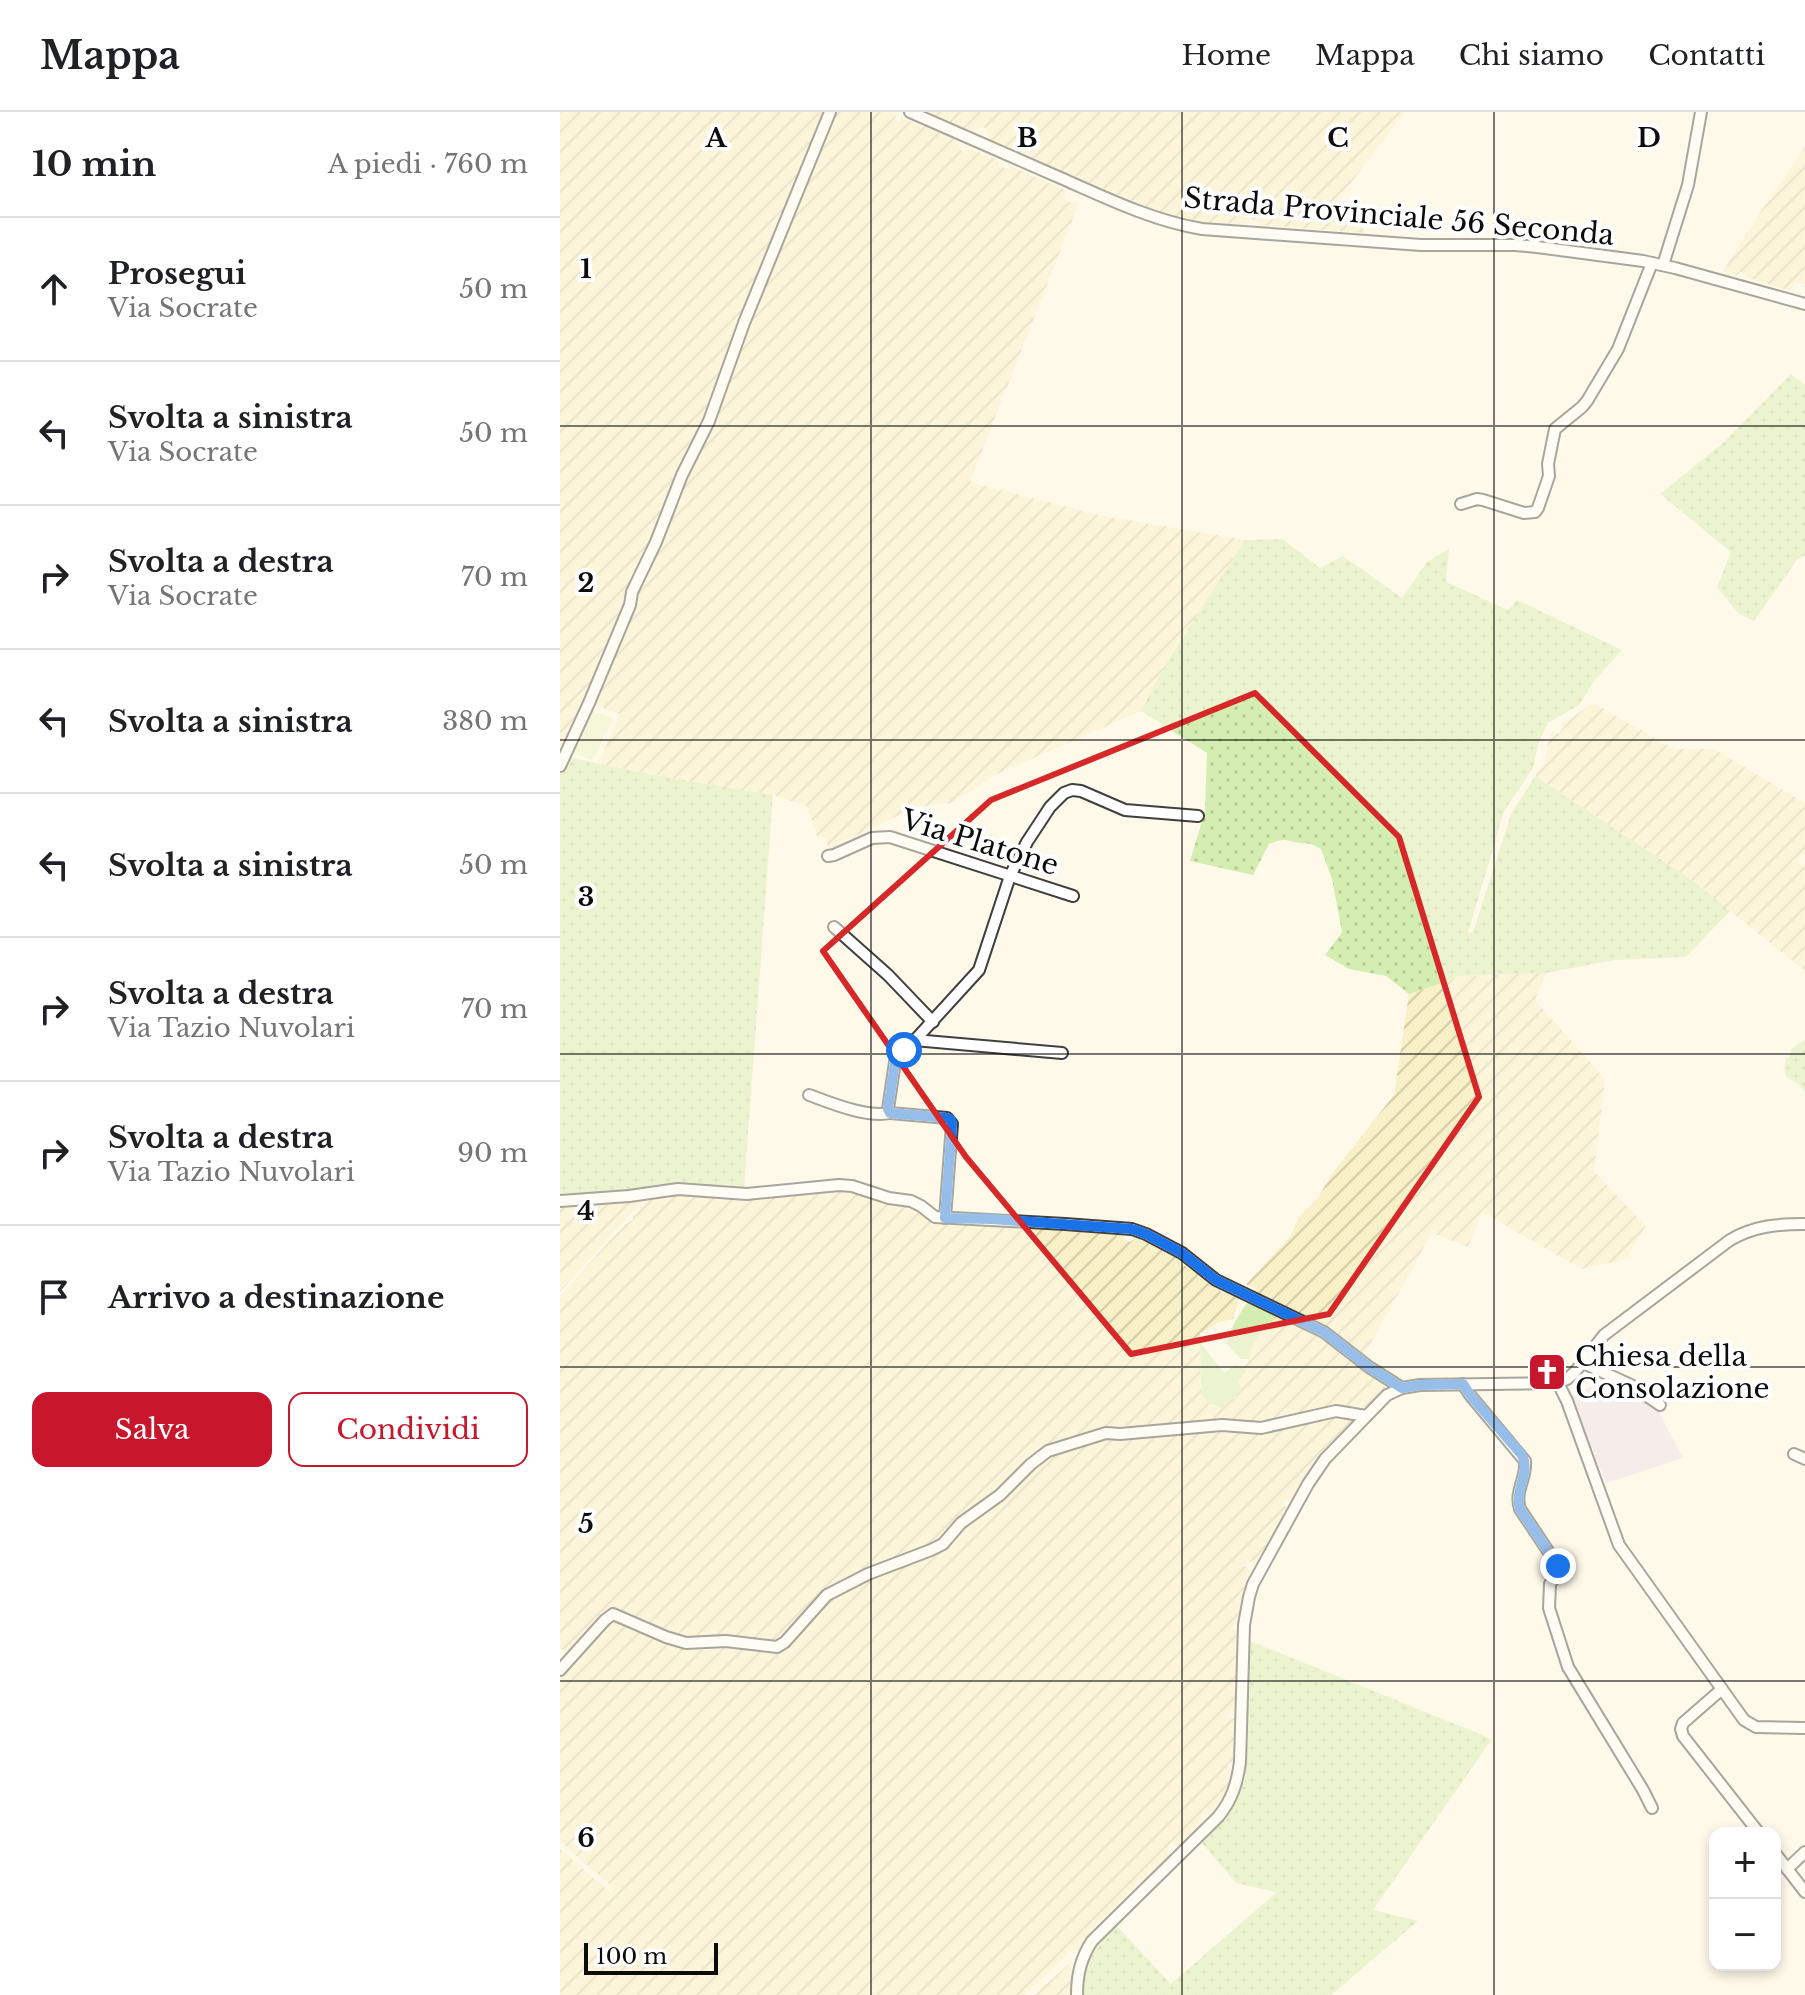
<!DOCTYPE html>
<html lang="it">
<head>
<meta charset="utf-8">
<style>
	body { margin:0; font-family:"Libre Baskerville",serif; background:#f6f6f6; color:#202124 }
	.controls { position:absolute; right:24px; bottom:24px; display:grid; overflow:hidden; border-radius:16px; box-shadow:0 4px 12px #0003 }
	.controls button { width:72px; height:72px; display:grid; place-items:center; padding:0; border:0; border-bottom:2px solid #e0e0e0; background:#fff; color:#202124; font:40px sans-serif }
	.scale { position:absolute; left:24px; bottom:20px; width:134px; box-sizing:border-box; padding-left:8px; border:4px solid #0c0c0c; border-top:0; font-size:22px; line-height:28px; white-space:nowrap; color:#0c0c0c; -webkit-text-stroke:6px #fff; paint-order:stroke }
	.stop { position:absolute; width:24px; height:24px; margin:-18px; border:6px solid #1a73e8; border-radius:50%; background:#fff }
	.stop.end { background:#1a73e8; border-color:#fff; box-shadow:0 2px 8px #0008 }
	.list { margin:0; padding:0; list-style:none }
	h2 { display:flex; justify-content:space-between; align-items:center; height:104px; margin:0; padding:0 32px; font-size:34px }
	h2 small { font-size:26px; font-weight:400; color:#757577 }
	.list li { display:grid; grid-template-columns:52px 1fr auto; gap:24px; align-items:center; box-sizing:border-box; height:144px; padding:0 32px; border-top:2px solid #e0e0e0 }
	.list b { display:block; font-size:30px; white-space:nowrap }
	.list p { margin:0; font-size:26px; white-space:nowrap; color:#757577 }
	.list em { font-size:26px; font-style:normal; color:#757577 }
	.actions { display:flex; gap:16px; padding:24px 32px }
	.actions a { flex:1; padding:18px 0; border:2px solid #c8172d; border-radius:16px; text-align:center; font-size:28px; color:#c8172d }
	.actions .main { background:#c8172d; color:#fff }
	.icon { flex:none; width:44px; height:44px; fill:none; stroke:currentColor; stroke-width:2; stroke-linecap:round; stroke-linejoin:round }
	.map { position:relative; flex:none; width:1245px; height:1883px; overflow:hidden }
	header { display:flex; align-items:center; gap:48px; box-sizing:border-box; height:112px; padding:0 40px; background:#fff; border-bottom:2px solid #e0e0e0 }
	header strong { font-size:38px }
	nav { display:flex; gap:44px; margin-inline-start:auto; font-size:28px }
	main { display:flex }
	aside { flex:1; background:#fff }
	.map>svg:first-child { display:block }
	.industrial { fill:#e9deec }
	.farmland { fill:url(#farmland-furrows) }
	.grass { fill:url(#grass-dots) }
	.garden { fill:#d4edb0 }
	.pitch { fill:#e6f3c3 }
	.lines { fill:none; stroke-linecap:round; stroke-linejoin:round }
	.minor-casing { stroke:#3f3f3f; stroke-width:14 }
	.minor { stroke:#fff; stroke-width:10 }
	.route { stroke:#1a73e8; stroke-width:10 }
	.marked { fill:none; stroke:#d62828; stroke-width:6; stroke-linejoin:round }
	.grid { fill:none; stroke:#0c0c0c; stroke-width:2; stroke-opacity:0.55 }
	.labels { text-anchor:middle; stroke-width:8; stroke-linejoin:round; paint-order:stroke }
	.street-label { font-size:28px; fill:#0c0c0c; stroke:#fff }
	.poi-label { font-size:28px; fill:#0c0c0c; stroke:#fff; text-anchor:start }
	.grid-label { font-size:26px; text-anchor:middle; font-weight:bold; fill:#0c0c0c; stroke:#fff; stroke-width:8; stroke-linejoin:round; paint-order:stroke }
</style>
</head>
<body>
<header>
<strong>Mappa</strong>
<nav><a>Home</a><a>Mappa</a><a>Chi siamo</a><a>Contatti</a></nav>
</header>
<main>
<aside>
<h2>10 min<small>A piedi · 760 m</small></h2>
<ul class="list">
<li><svg class="icon" aria-label="ahead" viewBox="0 0 24 24"><path d="M12 20V5M6 11l6-6 6 6"/></svg><div><b>Prosegui</b><p>Via Socrate</p></div><em>50 m</em></li>
<li><svg class="icon" aria-label="left" viewBox="0 0 24 24"><path d="M17 20v-9H6M10 6l-5 5 5 5"/></svg><div><b>Svolta a sinistra</b><p>Via Socrate</p></div><em>50 m</em></li>
<li><svg class="icon" aria-label="right" viewBox="0 0 24 24"><path d="M7 20v-9h11M14 6l5 5-5 5"/></svg><div><b>Svolta a destra</b><p>Via Socrate</p></div><em>70 m</em></li>
<li><svg class="icon" aria-label="left" viewBox="0 0 24 24"><path d="M17 20v-9H6M10 6l-5 5 5 5"/></svg><div><b>Svolta a sinistra</b></div><em>380 m</em></li>
<li><svg class="icon" aria-label="left" viewBox="0 0 24 24"><path d="M17 20v-9H6M10 6l-5 5 5 5"/></svg><div><b>Svolta a sinistra</b></div><em>50 m</em></li>
<li><svg class="icon" aria-label="right" viewBox="0 0 24 24"><path d="M7 20v-9h11M14 6l5 5-5 5"/></svg><div><b>Svolta a destra</b><p>Via Tazio Nuvolari</p></div><em>70 m</em></li>
<li><svg class="icon" aria-label="right" viewBox="0 0 24 24"><path d="M7 20v-9h11M14 6l5 5-5 5"/></svg><div><b>Svolta a destra</b><p>Via Tazio Nuvolari</p></div><em>90 m</em></li>
<li><svg class="icon" aria-label="arrive" viewBox="0 0 24 24"><path d="M6 21V4h12l-3 4 3 4H6"/></svg><div><b>Arrivo a destinazione</b></div></li>
</ul>
<div class="actions"><a class="main">Salva</a><a>Condividi</a></div>
</aside>
<div class="map">
<svg width="1245" height="1883" viewBox="0 0 1245 1883">
	<defs>
		<pattern id="farmland-furrows" width="10" height="10" patternUnits="userSpaceOnUse" patternTransform="scale(2)"><rect width="10" height="10" fill="#f8f0c7"/><path d="M-1 1l2-2M0 10L10 0M9 11l2-2" fill="none" stroke="#d3cdaa"/></pattern>
		<pattern id="grass-dots" width="8" height="8" patternUnits="userSpaceOnUse" patternTransform="scale(2)"><rect width="8" height="8" fill="#d4edb0"/><path d="M2 2h.1M6 6h.1" fill="none" stroke="#b5ca96" stroke-width="1.8" stroke-linecap="round"/></pattern>
	</defs>
	<rect width="100%" height="100%" fill="#fff9ea"/>
	<path class="industrial" d="M1049 1268 1068 1276 1097 1296 1123 1346 1046 1371 1034 1343 1036 1342 1034 1339 1033 1335 1029 1337 1010 1286 1015 1281Z"/>
	<g class="farmland">
		<path d="M0 0H266L148 292 121 352 98 420 63 491 66 495 0 637Z"/>
		<path d="M274 0H332L337 2 334 8 339 11 342 6 399 29V36L403 40 409 36 440 49 439 54 446 56 449 53 505 78V88L511 91H519L410 370 539 403 685 428 604 555 581 599 435 663 409 681 390 691 356 695 269 737 263 724 258 726 247 694 213 683 88 662 38 651 60 602 32 592 44 565H49V559L46 554 74 483 116 392 120 394 123 388 117 384 160 285 240 81 271 12Z"/>
		<path d="M366 0H845L777 89 807 121 698 113 696 109 691 107 685 113 642 110 602 101 429 28 427 17 422 15 411 20Z"/>
		<path d="M1245 34V176L1243 172 1234 170 1231 179 1185 165V161L1180 160 1176 164 1163 160 1187 120Z"/>
		<path d="M1033 591 1114 637H1154L1245 691V741L1237 749 1245 755V859L1133 769 975 664 985 649 988 630 993 619 999 622 1002 618 1001 613Z"/>
		<path d="M986 861 975 888 1045 967 1034 1059 1086 1114 1066 1147 1022 1157 922 1100 908 1135 872 1121 804 1243 772 1220 773 1216 769 1214 764 1215 713 1191 695 1181 696 1177 686 1172 730 1125 739 1105 758 1086 771 1063 834 983 849 882 891 868 898 864Z"/>
		<path d="M280 1076 350 1093 370 1108 378 1111 563 1121 564 1127 570 1130 577 1125 622 1147 621 1152 637 1160 661 1180 678 1184 679 1188 673 1207 658 1210 649 1217 640 1221 641 1283 649 1291 662 1296 667 1289 675 1286 678 1268 686 1260 684 1255 690 1247 691 1237 702 1219 709 1217 716 1202 748 1216 777 1235 823 1272 826 1278 806 1295 769 1293 744 1302 704 1310 661 1307 540 1316 480 1337 437 1378 412 1396 408 1395V1400L383 1426 374 1433 267 1478 258 1485 236 1510 232 1509 229 1514 231 1515 219 1527 213 1530 157 1524 134 1527 117 1525 52 1496 11 1540 0 1537V1184L64 1113 73 1108V1104L92 1084 121 1080 154 1083 155 1087 162 1090 164 1086H198L226 1082V1086H231L235 1081Z"/>
		<path d="M81 1086V1090L0 1180V1093Z"/>
		<path d="M782 1304 796 1307 757 1347 731 1388H725L724 1392 727 1396 696 1452 688 1449 684 1454 693 1459 681 1482 679 1513 674 1511 672 1516 678 1521 675 1600 670 1599 668 1604 674 1607 673 1651 670 1650 667 1654 674 1659 669 1679 661 1691 649 1704 643 1702 641 1705 643 1710 618 1735 611 1731 606 1736 611 1743 596 1758 590 1756 587 1760 588 1764 583 1770 578 1767 575 1772V1775L530 1820 518 1840 508 1836 506 1839 508 1843 464 1883H0V1737L51 1781 54 1776 0 1730V1564L35 1525H39L43 1522 42 1518 50 1511 55 1508 61 1509 105 1531 125 1537 142 1538 170 1534 207 1541 218 1539 256 1502 259 1503 262 1499 261 1497 271 1486 301 1470 367 1446 391 1432 406 1414 438 1389 485 1347 512 1335 546 1327 630 1320 697 1321 769 1305Z"/>
		<path d="M509 1852 512 1858 511 1883H474Z"/>
	</g>
	<g class="grass">
		<path d="M1231 262 1245 273V443L1237 448 1194 509 1179 502 1157 475 1171 440 1100 382 1164 330Z"/>
		<path d="M723 427 760 456 783 444 842 486 867 450 889 437 886 470 948 498 957 488 1062 538 1034 569 1019 593 988 611 979 629 973 656 944 699 908 821 913 820 951 702 975 664 1133 769 1170 799 1126 845 1055 848 986 861 898 864 891 868 849 882 826 864 789 857 765 843 782 820 772 767 761 737C751 732 753 732 742 731 726 730 728 724 709 732L693 763 630 749 645 699 647 641 581 599 604 555 685 428Z"/>
		<path d="M8 645 88 662 213 683 184 1076 169 1077V1072H163L161 1076 73 1080 0 1086V661Z"/>
		<path d="M1245 928V980C1236 964 1219 972 1226 946L1229 945 1231 937Z"/>
		<path d="M690 1529 932 1627 813 1798 858 1809 771 1883H522C520 1852 535 1833 555 1812L611 1872 717 1780 676 1771 642 1731C661 1711 677 1693 685 1667Z"/>
	</g>
	<g class="garden">
		<path d="M689 1189 716 1202 709 1217 702 1219 691 1237 690 1247H681L666 1231C668 1222 682 1196 689 1189Z"/>
		<path d="M640 1230 664 1261 675 1253 684 1255 686 1260 678 1268 681 1278C675 1286 668 1289 662 1296L649 1291 641 1283Z"/>
	</g>
	<path class="pitch" d="M30 598 53 606 33 648 10 640Z"/>
	<g class="lines">
		<g class="minor-casing">
			<g id="minor">
				<path d="M350 0C401 22 452 45 503 67 548 87 594 109 642 117L861 133H955L977 135 1083 149 1115 156 1245 192"/>
				<path d="M1103 153 1128 73 1141 0"/>
				<path d="M901 392 917 387 923 388 964 401 975 400 978 396 989 364 988 352 995 317 1022 295 1027 289 1058 237 1092 151"/>
				<path d="M0 654 29 591 70 493 72 480 96 430 122 363 149 309 184 211 270 0"/>
				<path d="M268 744 274 743 312 726 330 725 513 784"/>
				<path d="M274 815 328 863 373 910"/>
				<path d="M354 928 502 941"/>
				<path d="M249 983C271 991 307 1006 330 1001"/>
				<path d="M0 1089 69 1084 118 1077 187 1082 279 1073 292 1074 329 1086 351 1089 361 1094 375 1105 505 1112 572 1117 586 1122 622 1141 656 1168 764 1220 809 1255 842 1276"/>
				<path d="M385 1106 392 1012 387 1006 330 1001 328 997 335 950 419 858 450 764 467 730 490 695 504 681 512 678 521 679 565 698 638 704"/>
				<path d="M1023 1251 1071 1273 1100 1293"/>
				<path d="M998 1271 1007 1289 1059 1433 1184 1608 1196 1615 1245 1616"/>
				<path d="M903 1272 910 1283 965 1349C967 1366 954 1379 960 1397L998 1454 997 1461 990 1472 989 1496 1008 1555 1083 1678 1092 1696"/>
				<path d="M1234 1342 1245 1347"/>
				<path d="M0 1558 45 1508 53 1502 106 1525 126 1531 166 1529 217 1535 225 1530 267 1483 308 1462 371 1438 383 1432 401 1411 440 1383 471 1352 488 1339 546 1321 560 1322 662 1313 701 1316 776 1299 806 1304"/>
				<path d="M1162 1577 1123 1611 1121 1617 1123 1624 1199 1721"/>
				<path d="M1215 1741 1245 1780"/>
				<path d="M1227 1757 1245 1740"/>
				<path d="M517 1883C517 1862 521 1846 532 1829L658 1705C672 1688 677 1672 680 1650L684 1513 689 1485 693 1472 748 1372 765 1347 827 1283 842 1276 860 1273 998 1271 1007 1267 1015 1260 1044 1223 1170 1128C1194 1114 1217 1112 1245 1112"/>
			</g>
		</g>
		<use href="#minor" class="minor"/>
	</g>
	<g class="lines">
		<path class="route" d="M344 938 335 950 328 997 330 1001 387 1006 391 1008 392 1012 385 1106 432 1107 543 1115 572 1117 586 1122 622 1141 656 1168 764 1220 809 1255 842 1276 860 1273 903 1272 910 1283 962 1343C971 1362 954 1377 960 1397L998 1454"/>
	</g>
	<path d="M0 0H1245V1883H0ZM695 581 839 725 919 985 769 1202 571 1242 406 1045 263 839 431 688Z" fill="#fff9ea" fill-opacity=".55" fill-rule="evenodd"/>
	<path class="marked" d="M695 581 839 725 919 985 769 1202 571 1242 406 1045 263 839 431 688Z"/>
	<path class="grid" d="M311 0V1883M622 0V1883M934 0V1883M0 314H1245M0 628H1245M0 942H1245M0 1255H1245M0 1569H1245"/>
	<defs>
		<g id="church-square" transform="scale(2)"><rect x="-9" y="-9" width="18" height="18" rx="4" fill="#c8172d" stroke="#fff"/><path d="M-1.2-6h2.4v3.5h3.3v2.4h-3.3V6h-2.4V-.1h-3.3v-2.4h3.3Z" fill="#fff"/></g>
	</defs>
	<g fill-rule="evenodd">
		<use href="#church-square" x="987" y="1260"/>
	</g>
	<g class="labels">
		<g class="street-label">
			<text transform="translate(839 104) rotate(5)" y="10">Strada Provinciale 56 Seconda</text>
			<text transform="translate(420 730) rotate(17)" y="10">Via Platone</text>
		</g>
		<g class="poi-label">
			<text x="1015" y="1254">Chiesa della<tspan x="1015" dy="32">Consolazione</tspan></text>
		</g>
	</g>
	<g class="grid-label">
		<text x="156" y="35">A</text>
		<text x="467" y="35">B</text>
		<text x="778" y="35">C</text>
		<text x="1089" y="35">D</text>
		<text x="26" y="166">1</text>
		<text x="26" y="480">2</text>
		<text x="26" y="794">3</text>
		<text x="26" y="1108">4</text>
		<text x="26" y="1421">5</text>
		<text x="26" y="1735">6</text>
	</g>
</svg>
<div class="controls">
<button>+</button>
<button>−</button>
</div>
<div class="scale">100 m</div>
<div class="stop" style="left:344px;top:938px"></div>
<div class="stop end" style="left:998px;top:1454px"></div>
</div>
</main>
</body>
</html>
